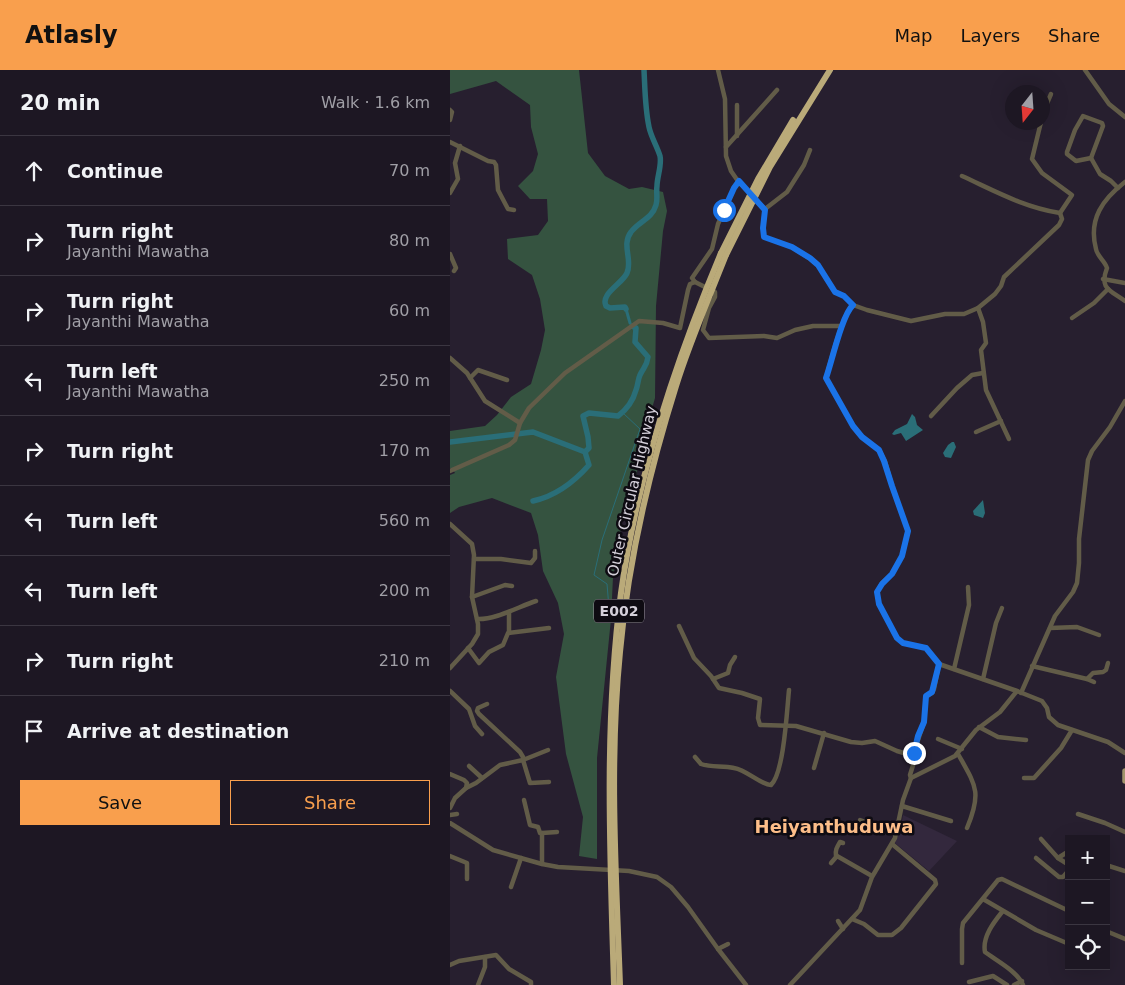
<!DOCTYPE html>
<html lang="en">
<head>
<meta charset="utf-8">
<style>
	body { margin:0; font-family:"DejaVu Sans",sans-serif; background:#25202b; color:#f1f3f6 }
	.controls { position:absolute; right:15px; bottom:15px; display:grid; overflow:hidden; border-radius:0px; box-shadow:0 5px 20px #0002 }
	.controls button { width:45px; height:45px; display:grid; place-items:center; padding:0; border:0; border-bottom:1px solid #3b3641; background:#1d1723; color:#f1f3f6; font:25px sans-serif }
	.compass { position:absolute; left:555px; top:15px; width:45px; height:45px; border-radius:50%; background:#1d1723; box-shadow:0 5px 20px #0002; rotate:197deg }
	.stop { position:absolute; width:15px; height:15px; margin:-11px; border:4px solid #1a73e8; border-radius:50%; background:#fff }
	.stop.end { background:#1a73e8; border-color:#fff; box-shadow:0 1px 5px #0008 }
	.list { margin:0; padding:0; list-style:none }
	h2 { display:flex; justify-content:space-between; align-items:center; height:65px; margin:0; padding:0 20px; font-size:21px }
	h2 small { font-size:16px; font-weight:400; color:#a09fa6 }
	.list li { display:grid; grid-template-columns:32px 1fr auto; gap:15px; align-items:center; box-sizing:border-box; height:70px; padding:0 20px; border-top:1px solid #3b3641 }
	.list b { display:block; font-size:19px; white-space:nowrap }
	.list p { margin:0; font-size:16px; white-space:nowrap; color:#a09fa6 }
	.list em { font-size:16px; font-style:normal; color:#a09fa6 }
	.actions { display:flex; gap:10px; padding:15px 20px }
	.actions a { flex:1; padding:11px 0; border:1px solid #f99f4d; border-radius:0px; text-align:center; font-size:18px; color:#f99f4d }
	.actions .main { background:#f99f4d; color:#111 }
	.icon { flex:none; width:28px; height:28px; fill:none; stroke:currentColor; stroke-width:2; stroke-linecap:round; stroke-linejoin:round }
	.map { position:relative; flex:none; width:675px; height:915px; overflow:hidden }
	header { display:flex; align-items:center; gap:30px; box-sizing:border-box; height:70px; padding:0 25px; background:#f99f4d; color:#111 }
	header strong { font-size:24px }
	nav { display:flex; gap:28px; margin-inline-start:auto; font-size:18px }
	main { display:flex }
	aside { flex:1; background:#1d1723 }
	.map>svg:first-child { display:block }
	.built { fill:#33283d }
	.green { fill:#355340 }
	.water { fill:#2a6e78 }
	.lines { fill:none; stroke-linecap:round; stroke-linejoin:round }
	.stream { stroke:#2a6e78; stroke-width:1 }
	.canal { stroke:#2a6e78; stroke-width:3 }
	.river { stroke:#2a6e78; stroke-width:5.5 }
	.minor { stroke:#625c48; stroke-width:4.5 }
	.major { stroke:#a1946b; stroke-width:5.5 }
	.highway { stroke:#baaa79; stroke-width:6 }
	.minor-bridge { stroke:#625c48; stroke-width:4.5 }
	.highway-bridge { stroke:#baaa79; stroke-width:6 }
	.route { stroke:#1a73e8; stroke-width:6 }
	.labels { text-anchor:middle; stroke-width:5; stroke-linejoin:round; paint-order:stroke }
	.shield { fill:#0e0b12; stroke:#99949d; stroke-width:1 }
	.shield-label { font-size:14px; font-weight:bold; fill:#d4cfd9 }
	.street-label { font-size:15px; fill:#d4cfd9; stroke:#0e0b12 }
	.quarter-label { font-size:18px; font-weight:bold; fill:#fdbe89; stroke:#0e0b12 }
</style>
</head>
<body>
<header>
<strong>Atlasly</strong>
<nav><a>Map</a><a>Layers</a><a>Share</a></nav>
</header>
<main>
<aside>
<h2>20 min<small>Walk · 1.6 km</small></h2>
<ul class="list">
<li><svg class="icon" aria-label="ahead" viewBox="0 0 24 24"><path d="M12 20V5M6 11l6-6 6 6"/></svg><div><b>Continue</b></div><em>70 m</em></li>
<li><svg class="icon" aria-label="right" viewBox="0 0 24 24"><path d="M7 20v-9h11M14 6l5 5-5 5"/></svg><div><b>Turn right</b><p>Jayanthi Mawatha</p></div><em>80 m</em></li>
<li><svg class="icon" aria-label="right" viewBox="0 0 24 24"><path d="M7 20v-9h11M14 6l5 5-5 5"/></svg><div><b>Turn right</b><p>Jayanthi Mawatha</p></div><em>60 m</em></li>
<li><svg class="icon" aria-label="left" viewBox="0 0 24 24"><path d="M17 20v-9H6M10 6l-5 5 5 5"/></svg><div><b>Turn left</b><p>Jayanthi Mawatha</p></div><em>250 m</em></li>
<li><svg class="icon" aria-label="right" viewBox="0 0 24 24"><path d="M7 20v-9h11M14 6l5 5-5 5"/></svg><div><b>Turn right</b></div><em>170 m</em></li>
<li><svg class="icon" aria-label="left" viewBox="0 0 24 24"><path d="M17 20v-9H6M10 6l-5 5 5 5"/></svg><div><b>Turn left</b></div><em>560 m</em></li>
<li><svg class="icon" aria-label="left" viewBox="0 0 24 24"><path d="M17 20v-9H6M10 6l-5 5 5 5"/></svg><div><b>Turn left</b></div><em>200 m</em></li>
<li><svg class="icon" aria-label="right" viewBox="0 0 24 24"><path d="M7 20v-9h11M14 6l5 5-5 5"/></svg><div><b>Turn right</b></div><em>210 m</em></li>
<li><svg class="icon" aria-label="arrive" viewBox="0 0 24 24"><path d="M6 21V4h12l-3 4 3 4H6"/></svg><div><b>Arrive at destination</b></div></li>
</ul>
<div class="actions"><a class="main">Save</a><a>Share</a></div>
</aside>
<div class="map">
<svg width="675" height="915" viewBox="0 0 675 915">
	<rect width="100%" height="100%" fill="#271f2f"/>
	<path class="built" d="M453 745 507 771 479 801 445 773 451 758Z"/>
	<path class="green" d="M0 0H129L138 83 155 106 179 119 192 117 213 122 217 141 213 161 206 236 205 328 193 370 187 402 173 446 163 507 161 549 147 688V789L129 786 133 747 116 684 106 607 114 564 108 533 93 501 88 465 81 443 42 428 9 437 0 443V405L5 403 2 398H0V361L35 356 47 345 61 327 81 314 91 280 95 260 90 229 82 205 58 189 57 169 88 165 98 151 97 129H80L68 116 83 101 88 84 81 57 80 35 46 11 0 24Z"/>
	<g class="water">
		<path d="M462 344 465 347 467 355 473 360 456 371 451 363 444 365 442 364 445 360 457 354Z"/>
		<path d="M502 372H504L506 377 501 388 495 387 493 383 498 375Z"/>
		<path d="M533 430 535 443 533 448 524 445 523 441Z"/>
	</g>
	<g class="lines">
		<path class="stream" d="M159 538 157 514 144 505 152 470 190 359 173 343"/>
		<path class="canal" d="M176 239 180 253"/>
		<g class="river">
			<path d="M176 239 175 237 160 238 156 236C150 224 172 214 177 203 183 190 171 175 181 162 189 151 202 149 206 135 208 129 206 122 207 116 207 107 212 95 210 86 207 76 201 67 199 57 195 38 195 19 194 0"/>
			<path d="M0 372 83 362 135 382 139 378 138 367 133 346 139 343 168 346C176 340 183 331 186 320 188 315 188 309 190 305 194 297 197 296 198 287L185 272 186 258 182 256"/>
			<path d="M83 431C106 426 124 412 139 395L135 382"/>
		</g>
		<g class="minor">
			<path d="M268 0 275 29 276 86 281 101 290 114"/>
			<path d="M635 0 659 34 675 47"/>
			<path d="M0 40 2 42 0 50"/>
			<path d="M592 45 601 24"/>
			<path d="M633 46 652 53 653 56 641 88 626 91 617 84V82L625 60Z"/>
			<path d="M591 52 582 89 592 103 622 125 610 143"/>
			<path d="M287 66V35"/>
			<path d="M0 72 38 91 44 92 46 95 48 120 58 139 64 140"/>
			<path d="M276 77 327 20"/>
			<path d="M641 88 650 104 661 111 668 118"/>
			<path d="M289 111 284 118 268 154 262 179 242 208 245 212 265 222V227L259 238 253 260 259 268 314 266 327 268 345 260 363 256H392"/>
			<path d="M675 112C653 129 638 149 646 179 647 186 655 191 657 198 649 219 660 220 675 231"/>
			<path d="M0 123 8 109 5 93 10 76"/>
			<path d="M309 133 315 139 313 158 314 167 342 177 359 188 368 195 385 222 394 226 403 235 417 240 461 251 495 244H514L528 238 545 224 551 216 554 207 609 155 612 149 610 143C573 137 545 121 512 106"/>
			<path d="M315 139 337 122 354 95 360 80"/>
			<path d="M0 184 6 198 4 201"/>
			<path d="M653 209 675 213"/>
			<path d="M403 235C392 245 381 291 376 308L403 356 412 367 429 380 435 391 442 416 458 461 452 486 442 504 432 513 427 522 429 534 447 568 453 573 476 578 489 594 567 621"/>
			<path d="M528 238 533 252 536 273 531 280 536 320 559 369"/>
			<path d="M622 248 644 233 658 219"/>
			<path d="M0 288 17 303 35 331 70 353"/>
			<path d="M20 308 28 300 57 310"/>
			<path d="M481 346 507 318 522 305 533 303"/>
			<path d="M526 362 551 351"/>
			<path d="M0 401 59 375 65 370 70 353 79 338 115 303 189 251 213 253 230 258 238 220 240 214 245 212"/>
			<path d="M0 454 22 474 24 485 22 527 28 554V564L22 574 0 598"/>
			<path d="M24 489H51L81 493 85 488V481"/>
			<path d="M22 527 55 515 62 516"/>
			<path d="M59 542V563"/>
			<path d="M27 549C45 550 68 537 86 531"/>
			<path d="M229 556 244 588 261 606 269 618 292 623 310 629 308 648 310 655 346 656 401 672 412 673 425 671 447 681 464 686"/>
			<path d="M600 558 627 557 649 565"/>
			<path d="M18 578 29 593 39 582 53 575 58 563 99 558"/>
			<path d="M582 596 637 609"/>
			<path d="M504 599 519 535 518 517"/>
			<path d="M263 609 278 603 280 595 285 587"/>
			<path d="M533 609 546 553 552 538"/>
			<path d="M644 612 637 609 643 603 653 602 656 600 658 593"/>
			<path d="M0 621 19 639 25 656 32 664"/>
			<path d="M571 623 605 546 623 522 627 513 629 493V469L638 390 642 381 660 357 675 331"/>
			<path d="M529 657 548 667 576 670"/>
			<path d="M488 669 512 679"/>
			<path d="M98 680 73 690 80 713 99 712"/>
			<path d="M508 684C526 716 532 722 517 758"/>
			<path d="M245 687 251 694C262 698 273 695 284 698 297 700 309 714 321 715 334 703 337 639 339 620"/>
			<path d="M19 696 32 708"/>
			<path d="M364 698 374 663"/>
			<path d="M0 704 14 710 17 713 16 718 5 728 0 738"/>
			<path d="M461 708 460 705 464 692 465 679 474 652 476 626 482 623 484 619 489 594"/>
			<path d="M574 708H584L611 678 622 660"/>
			<path d="M16 718 26 713 50 695 73 690V687L70 682 29 644 27 641 28 638 37 634"/>
			<path d="M74 730 80 755 88 757 90 763H92V794"/>
			<path d="M452 736 501 751"/>
			<path d="M628 744 655 753 675 762"/>
			<path d="M0 745 7 744"/>
			<path d="M410 750 446 763"/>
			<path d="M0 753 43 780 92 794 108 797 179 801 207 807 221 817 238 837 268 879 296 915"/>
			<path d="M92 763 107 762"/>
			<path d="M591 769 608 788 619 795"/>
			<path d="M0 786 17 793V809"/>
			<path d="M386 786C385 780 387 777 390 772L393 773"/>
			<path d="M586 788 609 807H613L619 800"/>
			<path d="M608 788 619 781"/>
			<path d="M381 793 387 786 422 806"/>
			<path d="M656 795 675 801"/>
			<path d="M61 817 71 788"/>
			<path d="M533 829 586 860 619 874"/>
			<path d="M552 842C544 852 532 867 535 882 547 891 567 901 573 915"/>
			<path d="M402 849 414 854 428 865H442L451 858 486 814 485 810 442 774"/>
			<path d="M388 851 393 859"/>
			<path d="M656 861 675 869"/>
			<path d="M268 879 278 874"/>
			<path d="M512 893V859L513 853 548 810 552 809 619 841"/>
			<path d="M0 895 9 891 46 885 59 899 81 912V915"/>
			<path d="M519 912 543 906 557 915"/>
			<path d="M28 915 35 897V887"/>
			<path d="M340 915 410 840 422 807 445 768 453 730 461 708 505 686 526 660 550 642 567 621 592 631 597 638 599 647 608 655 658 672 675 683"/>
			<path d="M564 915 572 911"/>
		</g>
		<path class="major" d="M675 701V711"/>
		<g class="highway">
			<path d="M271 183 308 109 343 50"/>
			<path d="M276 185 320 97 380 0"/>
		</g>
		<path class="minor-bridge" d="M291 114 309 133"/>
		<g class="highway-bridge">
			<path d="M164 915C160 784 154 653 171 523 187 406 226 290 271 183"/>
			<path d="M170 915C166 804 159 693 170 582 178 492 199 402 226 316 240 271 259 228 276 185"/>
		</g>
	</g>
	<g class="lines">
		<path class="route" d="M274 140 284 118 289 111 315 140 313 158 314 167 342 177 360 188 368 195 385 222 394 226 403 235C392 245 382 291 376 308L403 356 412 367 429 380 434 391 442 416 458 461 452 486 442 504 432 514 427 522 429 534 447 568 453 573 476 578 489 594 482 622 476 626 474 652 468 666 464 683"/>
	</g>
	<g class="labels">
		<rect class="shield" x="144" y="529.5" width="50" height="23" rx="4"/>
		<g class="shield-label">
			<text x="169" y="546">E002</text>
		</g>
		<g class="street-label">
			<text transform="translate(182 421) rotate(-77)" y="5">Outer Circular Highway</text>
		</g>
		<g class="quarter-label">
			<text x="384" y="763">Heiyanthuduwa</text>
		</g>
	</g>
</svg>
<div class="controls">
<button>+</button>
<button>−</button>
<button><svg class="icon" aria-label="locate" viewBox="0 0 24 24"><circle cx="12" cy="12" r="6"/><path d="M12 2v4M12 18v4M2 12h4M18 12h4"/></svg></button>
</div>
<svg class="compass" viewBox="-18 -18 36 36"><path d="M0-13l5 13h-10z" fill="#e53935"/><path d="M0 13l5-13h-10z" fill="#a09fa6"/></svg>
<div class="stop" style="left:274px;top:140px"></div>
<div class="stop end" style="left:464px;top:683px"></div>
</div>
</main>
</body>
</html>
